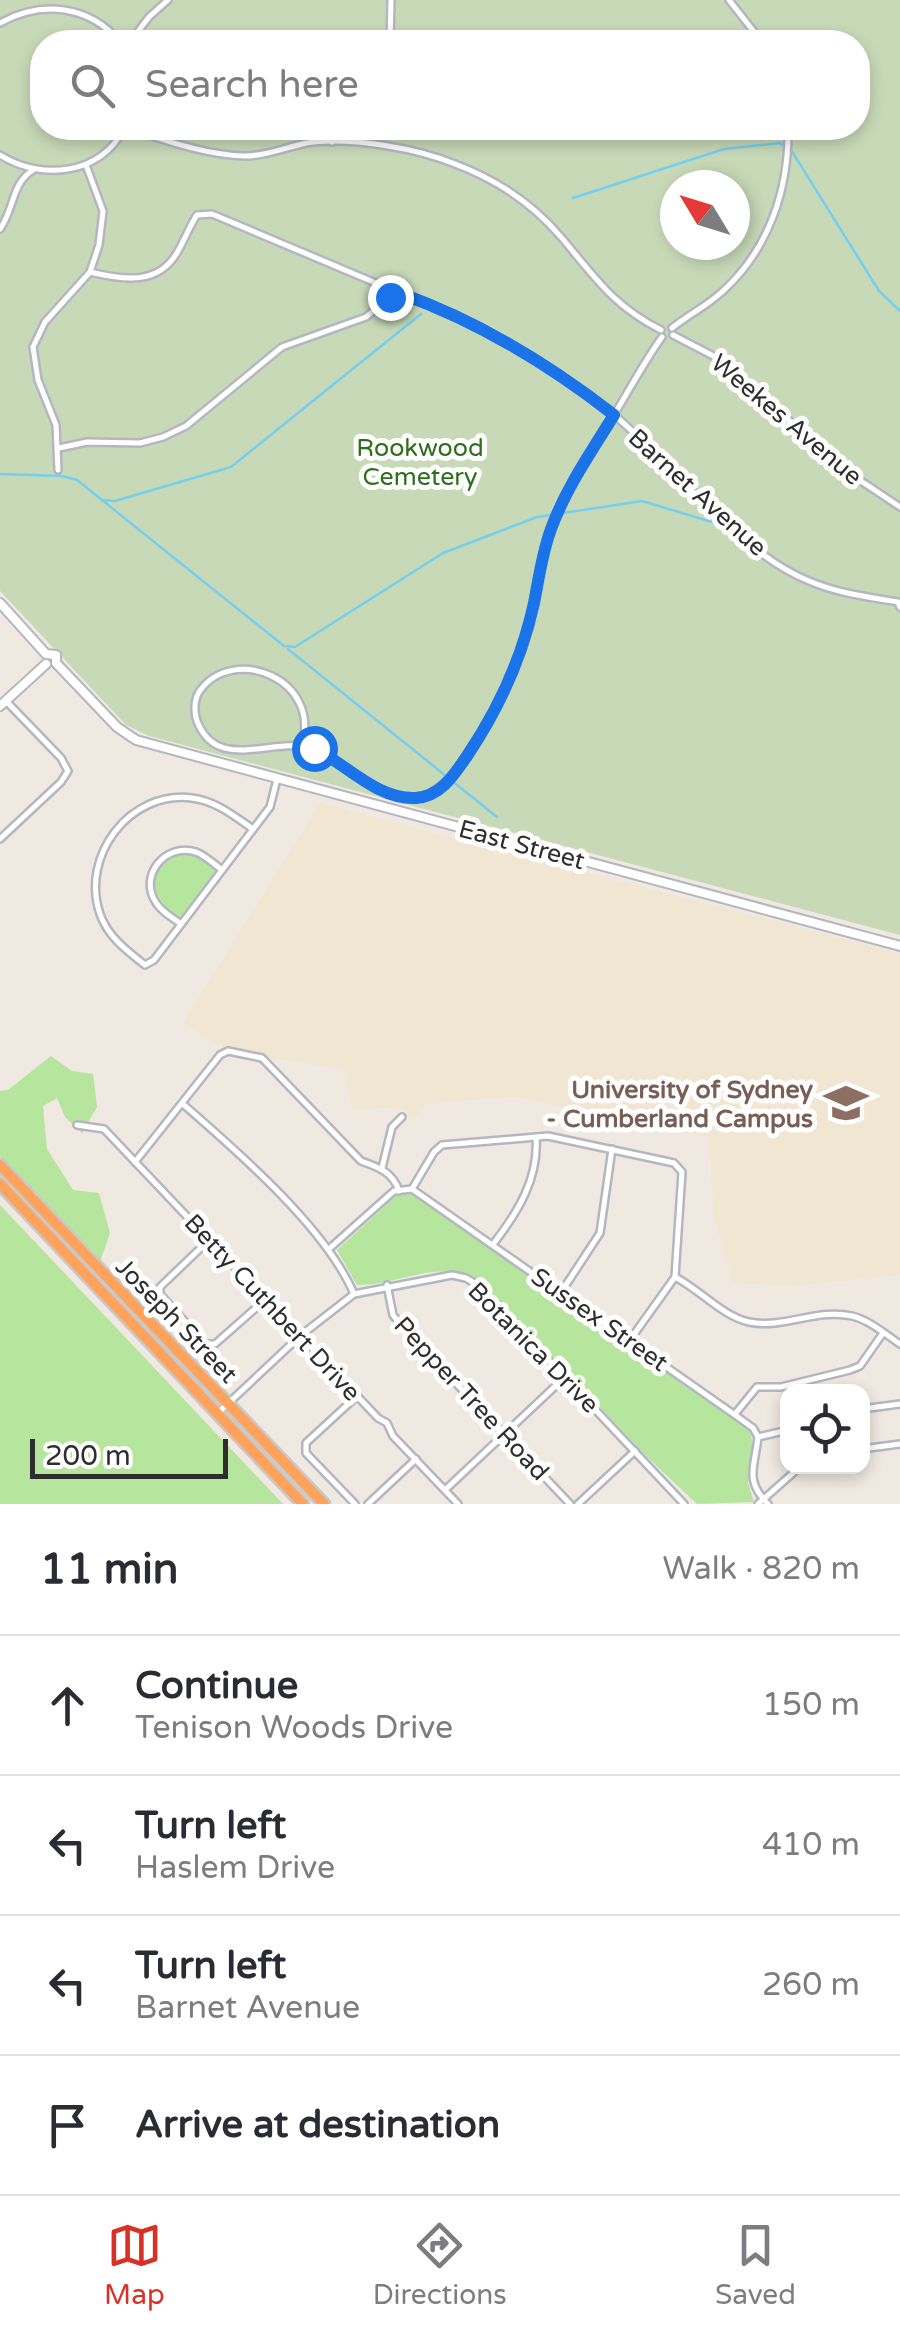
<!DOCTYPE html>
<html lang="en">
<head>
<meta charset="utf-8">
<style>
	body { margin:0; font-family:"Varela Round",sans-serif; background:#f7f7f7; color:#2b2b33 }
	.controls { position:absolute; right:30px; bottom:30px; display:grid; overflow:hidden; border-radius:20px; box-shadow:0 5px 15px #0003 }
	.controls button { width:90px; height:90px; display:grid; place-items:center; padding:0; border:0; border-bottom:2px solid #e1e1e2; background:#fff; color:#2b2b33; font:50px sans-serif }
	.compass { position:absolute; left:660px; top:170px; width:90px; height:90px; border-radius:50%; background:#fff; box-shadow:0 5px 15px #0003; rotate:308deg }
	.scale { position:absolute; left:30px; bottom:25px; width:198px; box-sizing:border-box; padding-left:10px; border:5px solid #2e2e2e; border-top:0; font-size:28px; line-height:35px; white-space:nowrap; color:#2e2e2e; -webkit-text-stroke:8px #fff; paint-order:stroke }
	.stop { position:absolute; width:30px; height:30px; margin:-22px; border:8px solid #1a73e8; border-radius:50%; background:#fff }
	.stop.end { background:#1a73e8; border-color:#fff; box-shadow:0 2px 10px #0008 }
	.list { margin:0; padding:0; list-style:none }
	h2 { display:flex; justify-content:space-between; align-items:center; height:130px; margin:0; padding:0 40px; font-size:42px }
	h2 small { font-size:32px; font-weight:400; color:#7c7c81 }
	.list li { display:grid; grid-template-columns:65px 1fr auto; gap:30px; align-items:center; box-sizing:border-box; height:140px; padding:0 40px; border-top:2px solid #e1e1e2 }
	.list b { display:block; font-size:38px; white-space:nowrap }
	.list p { margin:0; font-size:32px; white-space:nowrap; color:#7c7c81 }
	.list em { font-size:32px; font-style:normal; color:#7c7c81 }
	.icon { flex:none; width:55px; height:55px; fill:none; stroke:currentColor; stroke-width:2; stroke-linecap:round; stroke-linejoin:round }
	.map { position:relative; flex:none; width:900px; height:1504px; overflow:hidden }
	.search { position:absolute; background:#fff; box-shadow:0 5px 15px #0003; left:30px; right:30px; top:30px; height:110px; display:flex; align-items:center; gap:25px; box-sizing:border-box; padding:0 35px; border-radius:40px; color:#7c7c81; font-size:38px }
	.sheet { height:690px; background:#fff }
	nav { display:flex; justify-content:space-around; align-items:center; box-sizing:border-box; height:140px; border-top:2px solid #e1e1e2; background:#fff; font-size:28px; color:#7c7c81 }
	nav a { display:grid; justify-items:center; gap:5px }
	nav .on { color:#d93025 }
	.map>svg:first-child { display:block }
	.education { fill:#f0e6d1 }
	.green { fill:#b6e59e }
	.cemetery { fill:#c8d9b8; fill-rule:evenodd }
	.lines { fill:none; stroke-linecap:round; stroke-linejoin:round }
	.stream { stroke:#75cff0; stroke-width:2.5 }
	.street-casing { stroke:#b4b7c1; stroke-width:10 }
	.secondary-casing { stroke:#b4b7c1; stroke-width:12 }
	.highway-casing { stroke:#c9c9c9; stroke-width:15 }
	.street { stroke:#fff; stroke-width:5 }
	.secondary { stroke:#fff; stroke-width:8 }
	.highway { stroke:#ffa35c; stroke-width:10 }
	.route { stroke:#1a73e8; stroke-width:12 }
	.labels { text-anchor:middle; stroke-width:10; stroke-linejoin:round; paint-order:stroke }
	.street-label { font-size:25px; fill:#2e2e2e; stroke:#fff }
	.park-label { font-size:25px; fill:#2c6e1b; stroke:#fff }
	.education-label { font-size:25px; font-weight:bold; fill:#785e54; stroke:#fff; text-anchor:end }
</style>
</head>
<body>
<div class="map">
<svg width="900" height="1504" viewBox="0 0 900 1504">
	<rect width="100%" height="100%" fill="#efe9e1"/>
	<path class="education" d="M320 803 900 954V1275L794 1286 733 1283 714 1219 709 1137 515 1097 427 1103 412 1120 407 1110 396 1107 353 1110 343 1069 228 1051 183 1023Z"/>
	<g class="green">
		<path d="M180 853 198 857 218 870 180 919C151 898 141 871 180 853Z"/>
		<path d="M51 1056 72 1071 93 1074 97 1107 82 1133 65 1117 57 1098 43 1106 47 1149 73 1190 99 1193 110 1233 100 1262 0 1156V1091L8 1090Z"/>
		<path d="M411 1194 634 1346 749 1429 753 1443 748 1483 754 1502 697 1504 645 1455 483 1283C438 1256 404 1285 357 1285L337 1250 397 1195Z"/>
		<path d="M0 1205 283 1504H0Z"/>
	</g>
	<path class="cemetery" d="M0 0H900V935L149 736 126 725 0 591ZM42 42H858V128H42ZM675 185H735V245H675Z"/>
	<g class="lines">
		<g class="stream">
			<path d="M573 198 724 149 780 143 793 153 879 291 900 311"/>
			<path d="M0 474 62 476 77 480 284 646 295 647 443 553 537 517 642 501 722 525"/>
			<path d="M102 500 115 501 231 467 421 314"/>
			<path d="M288 649 497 817"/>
		</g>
		<g class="street-casing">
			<g id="street">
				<path d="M729 0 762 42"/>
				<path d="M0 23C42 0 89 5 120 42"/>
				<path d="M130 42 149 17 168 0"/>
				<path d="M390 42 391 0"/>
				<path d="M127 128C165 140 205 155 245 156 269 156 290 145 313 142 355 138 416 148 455 164 495 179 533 204 561 237 594 276 613 306 661 330"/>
				<path d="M332 142 336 128"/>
				<path d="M0 155C41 181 102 175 124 128"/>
				<path d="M0 229C15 208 11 184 33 170"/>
				<path d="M90 272C123 280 159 286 178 251 185 239 189 227 197 215L212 214 390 289 398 287 401 296 391 298 390 289"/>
				<path d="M402 294C467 317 560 370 613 414 673 464 737 552 809 581 837 593 867 597 898 602L900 607"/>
				<path d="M672 328C688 315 707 306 723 291 769 249 789 189 788 128"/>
				<path d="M673 335 723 361 843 469 900 507"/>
				<path d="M59 448 87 442 140 443 163 437 186 426 282 347 366 317 390 297"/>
				<path d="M58 470 56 425 38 380 33 347 45 322 90 272 99 245 103 211 86 165"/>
				<path d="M301 747C324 679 232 643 199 692 194 700 194 713 197 721 217 773 271 737 311 748 326 752 338 763 350 771 405 808 430 810 469 753 499 708 519 661 533 609 539 584 541 559 549 534 564 491 590 454 614 415 630 389 644 362 662 337"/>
				<path d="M253 829C234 816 216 801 192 798 130 790 80 856 100 914 108 937 127 951 145 965L154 960 270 807 277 779"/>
				<path d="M0 839 61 782 68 771 61 758 6 701"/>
				<path d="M181 924C173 918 163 913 157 904 137 877 165 842 196 852 206 856 214 864 222 870"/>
				<path d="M184 1105C238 1152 326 1228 354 1294"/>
				<path d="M77 1125 104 1129 378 1418 387 1423 393 1436 458 1504"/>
				<path d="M135 1162 220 1055 228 1051 262 1058 361 1161C378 1167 393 1172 399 1191"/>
				<path d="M382 1168 392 1127 402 1117"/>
				<path d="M412 1189 434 1152 442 1145 548 1136 674 1163 682 1172 675 1277 630 1340"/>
				<path d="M412 1189 735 1415 753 1428 758 1437"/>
				<path d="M209 1240 160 1287V1294L205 1344H215L266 1299"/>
				<path d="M494 1243C518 1212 539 1178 536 1137"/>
				<path d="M330 1248 394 1191 412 1189"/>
				<path d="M675 1277C699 1289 722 1316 749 1322 783 1329 818 1308 852 1316 869 1320 885 1334 900 1344"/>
				<path d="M387 1285 393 1315 402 1326 570 1504"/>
				<path d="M562 1291 600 1233 612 1149"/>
				<path d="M862 1409 900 1404"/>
				<path d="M218 1413 300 1336 354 1294 452 1275 466 1278 479 1286 684 1504"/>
				<path d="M735 1414 757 1387H781L850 1370 860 1366 883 1333"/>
				<path d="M758 1437C755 1467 744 1480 768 1504"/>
				<path d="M758 1437 788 1430"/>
				<path d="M862 1449 900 1444"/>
				<path d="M445 1490 565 1377"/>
				<path d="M355 1504 306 1453V1443L357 1396"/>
				<path d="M368 1504 416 1459"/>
				<path d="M578 1504 635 1451"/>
				<path d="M758 1504 801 1466"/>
			</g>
		</g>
		<g class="secondary-casing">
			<g id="secondary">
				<path d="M0 603 46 654 56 655V663L117 727 136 740 900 946"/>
				<path d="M0 706 46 664"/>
			</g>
		</g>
		<g class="highway-casing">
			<g id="highway">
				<path d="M0 1165 324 1504"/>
				<path d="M0 1184 303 1504"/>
			</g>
		</g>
		<use href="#street" class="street"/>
		<use href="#secondary" class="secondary"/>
		<use href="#highway" class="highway"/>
	</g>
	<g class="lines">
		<path class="route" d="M314 748C346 764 377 800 416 798 441 796 454 775 467 756 498 710 522 658 534 603 539 578 542 553 551 529 566 488 591 452 614 415 551 366 477 321 402 294L396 300 390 297"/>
	</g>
	<defs>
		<g id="university-bare" transform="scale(3.45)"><path d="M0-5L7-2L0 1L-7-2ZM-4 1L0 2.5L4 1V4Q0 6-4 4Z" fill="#8d6e63" stroke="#fff" stroke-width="2.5" paint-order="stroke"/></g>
	</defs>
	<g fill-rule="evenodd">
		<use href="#university-bare" x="846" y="1103"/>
	</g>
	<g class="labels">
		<g class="street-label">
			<text transform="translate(787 419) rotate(40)" y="9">Weekes Avenue</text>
			<text transform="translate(698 492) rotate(42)" y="9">Barnet Avenue</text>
			<text transform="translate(522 844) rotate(15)" y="9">East Street</text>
			<text transform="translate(273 1307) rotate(47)" y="9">Betty Cuthbert Drive</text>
			<text transform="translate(600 1319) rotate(35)" y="9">Sussex Street</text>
			<text transform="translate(177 1320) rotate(46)" y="9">Joseph Street</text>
			<text transform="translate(534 1347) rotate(45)" y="9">Botanica Drive</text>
			<text transform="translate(472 1398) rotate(47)" y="9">Pepper Tree Road</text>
		</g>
		<g class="park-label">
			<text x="420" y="456">Rookwood<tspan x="420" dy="29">Cemetery</tspan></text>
		</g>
		<g class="education-label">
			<text x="813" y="1098">University of Sydney<tspan x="813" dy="29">- Cumberland Campus</tspan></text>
		</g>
	</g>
</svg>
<div class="controls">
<button><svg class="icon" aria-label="locate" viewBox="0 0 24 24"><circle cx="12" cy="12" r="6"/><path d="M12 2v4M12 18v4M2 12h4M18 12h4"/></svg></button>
</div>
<svg class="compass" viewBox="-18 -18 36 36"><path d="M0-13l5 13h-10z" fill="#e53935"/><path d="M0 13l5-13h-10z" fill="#7c7c81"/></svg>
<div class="scale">200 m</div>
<div class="stop" style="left:314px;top:748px"></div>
<div class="stop end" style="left:390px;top:297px"></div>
<div class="search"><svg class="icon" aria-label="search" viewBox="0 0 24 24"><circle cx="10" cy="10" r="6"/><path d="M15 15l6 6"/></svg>Search here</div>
</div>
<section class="sheet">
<h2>11 min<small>Walk · 820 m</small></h2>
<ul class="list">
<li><svg class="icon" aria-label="ahead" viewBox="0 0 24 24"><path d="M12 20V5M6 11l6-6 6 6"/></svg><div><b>Continue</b><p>Tenison Woods Drive</p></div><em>150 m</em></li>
<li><svg class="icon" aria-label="left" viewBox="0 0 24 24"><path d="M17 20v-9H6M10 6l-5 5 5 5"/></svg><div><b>Turn left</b><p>Haslem Drive</p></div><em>410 m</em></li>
<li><svg class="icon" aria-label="left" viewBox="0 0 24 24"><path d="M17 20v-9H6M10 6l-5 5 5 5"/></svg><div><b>Turn left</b><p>Barnet Avenue</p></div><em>260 m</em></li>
<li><svg class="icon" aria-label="arrive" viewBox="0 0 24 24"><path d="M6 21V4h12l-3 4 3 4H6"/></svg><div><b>Arrive at destination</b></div></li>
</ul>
</section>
<nav>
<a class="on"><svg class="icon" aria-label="map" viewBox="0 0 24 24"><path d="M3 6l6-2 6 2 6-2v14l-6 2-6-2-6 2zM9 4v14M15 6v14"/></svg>Map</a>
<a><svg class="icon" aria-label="directions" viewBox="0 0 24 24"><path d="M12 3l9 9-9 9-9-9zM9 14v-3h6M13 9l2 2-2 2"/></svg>Directions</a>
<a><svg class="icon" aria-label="saved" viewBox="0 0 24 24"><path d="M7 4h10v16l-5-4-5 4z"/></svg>Saved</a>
</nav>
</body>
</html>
